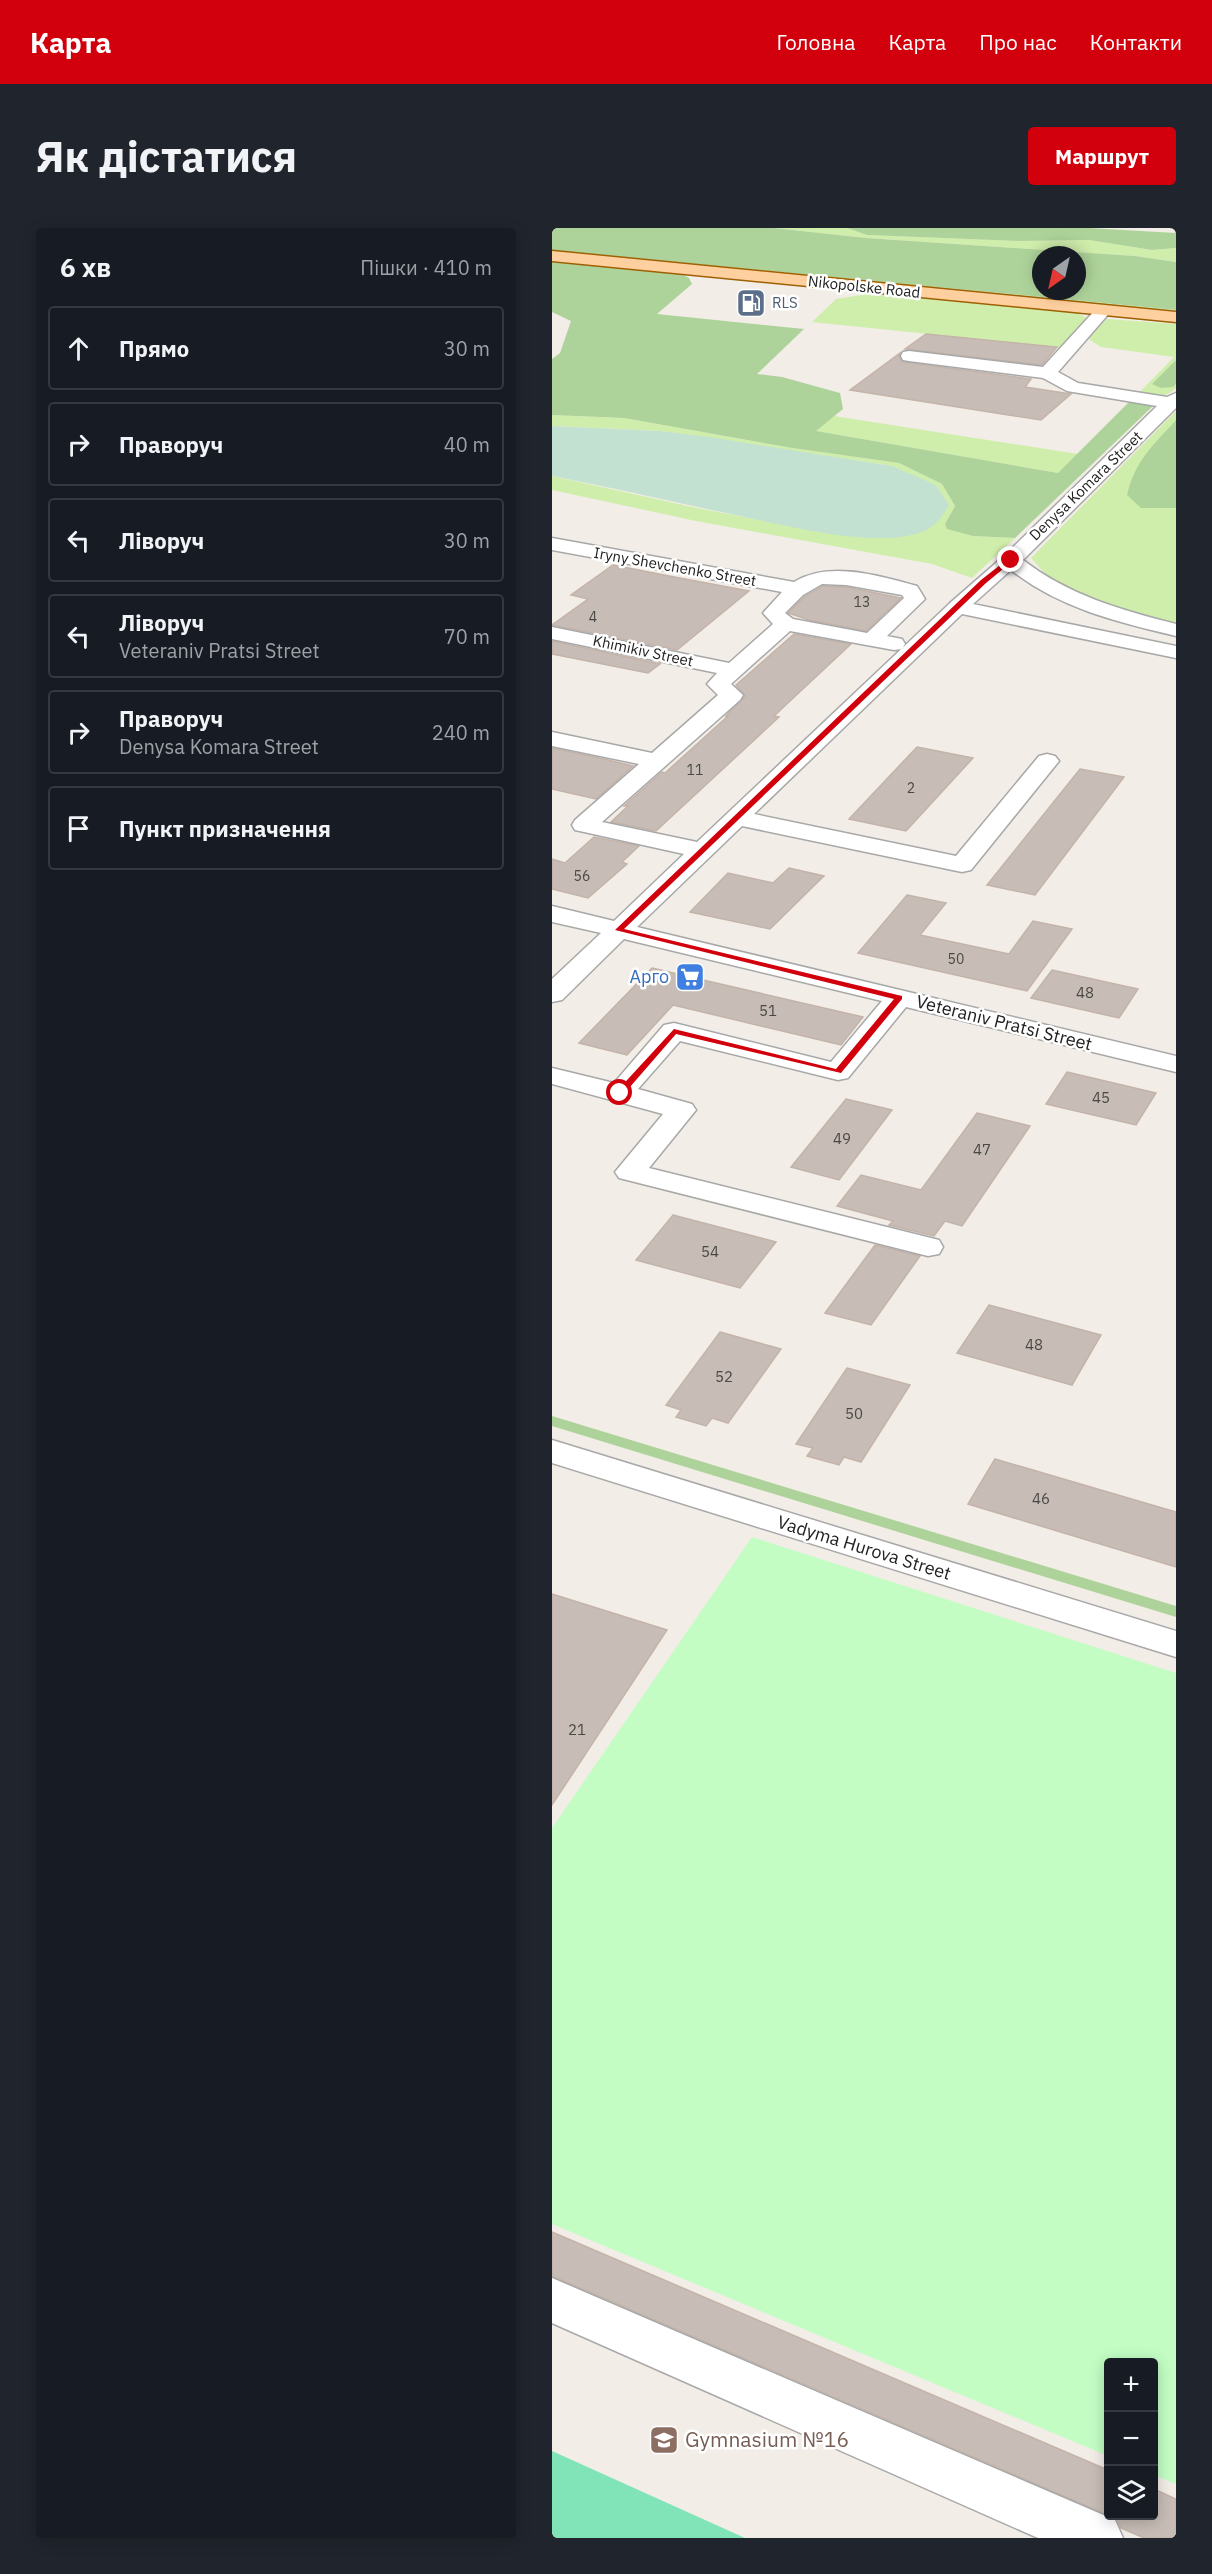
<!DOCTYPE html>
<html lang="uk">
<head>
<meta charset="utf-8">
<style>
	body { margin:0; font-family:"IBM Plex Sans",sans-serif; background:#20242c; color:#f1f3f6 }
	.controls { position:absolute; right:18px; bottom:18px; display:grid; overflow:hidden; border-radius:6px; box-shadow:0 3px 15px #0003 }
	.controls button { width:54px; height:54px; display:grid; place-items:center; padding:0; border:0; border-bottom:2px solid #363941; background:#171b24; color:#f1f3f6; font:30px sans-serif }
	.compass { position:absolute; left:480px; top:18px; width:54px; height:54px; border-radius:50%; background:#171b24; box-shadow:0 3px 15px #0003; rotate:214deg }
	.stop { position:absolute; width:18px; height:18px; margin:-14px; border:4px solid #d2000c; border-radius:50%; background:#fff }
	.stop.end { background:#d2000c; border-color:#fff; box-shadow:0 2px 6px #0008 }
	.list { margin:0; padding:0; list-style:none }
	h2 { display:flex; justify-content:space-between; align-items:center; height:78px; margin:0; padding:0 24px; font-size:26px }
	h2 small { font-size:20px; font-weight:400; color:#9ea1a6 }
	.list li { display:grid; grid-template-columns:39px 1fr auto; gap:18px; align-items:center; box-sizing:border-box; height:84px; margin:0 12px 12px; padding:0 12px; border:2px solid #363941; border-radius:6px }
	.list b { display:block; font-size:22px; white-space:nowrap }
	.list p { margin:0; font-size:20px; white-space:nowrap; color:#9ea1a6 }
	.list em { font-size:20px; font-style:normal; color:#9ea1a6 }
	.icon { flex:none; width:33px; height:33px; fill:none; stroke:currentColor; stroke-width:2; stroke-linecap:round; stroke-linejoin:round }
	.map { position:relative; flex:none; width:624px; height:2310px; overflow:hidden; border-radius:6px }
	header { display:flex; align-items:center; gap:36px; box-sizing:border-box; height:84px; padding:0 30px; background:#d2000c; color:#fff }
	header strong { font-size:28px }
	nav { display:flex; gap:33px; margin-inline-start:auto; font-size:21px }
	.intro { display:flex; align-items:center; justify-content:space-between; box-sizing:border-box; height:144px; padding:0 36px }
	h1 { margin:0; font-size:42px }
	.button { padding:15px 27px; border-radius:6px; background:#d2000c; color:#fff; font-size:21px; font-weight:700 }
	main { display:flex; gap:36px; padding:0 36px }
	aside { flex:1; background:#171b24; border-radius:6px; box-shadow:0 3px 15px #0003 }
	.map>svg:first-child { display:block }
	.grass { fill:#d0eeab }
	.forest { fill:#aed39a; fill-rule:evenodd }
	.wetland { fill:#c3e1d1 }
	.park { fill:#c3fdc4 }
	.pitch { fill:#81e4b8 }
	.building { fill:#c7bdb6; stroke:#c4b3a8; stroke-width:1.5 }
	.lines { fill:none; stroke-linecap:round; stroke-linejoin:round }
	.minor-casing { stroke:#a8a8a8; stroke-width:3 }
	.major-casing { stroke:#9e6000; stroke-width:3 }
	.minor { fill:#fff; fill-rule:evenodd }
	.major { fill:#ffd09f; fill-rule:evenodd }
	.route { fill:#d2000c }
	.labels { text-anchor:middle; stroke-width:5; stroke-linejoin:round; paint-order:stroke }
	.far-number-label { font-size:14px; fill:#4a4846 }
	.far-street-label { font-size:15px; fill:#212121; stroke:#fff }
	.far-service-label { font-size:15px; fill:#4e5e75; stroke:#fff; text-anchor:start }
	.number-label { font-size:15px; fill:#4a4846 }
	.shop-label { font-size:18px; fill:#366cbe; stroke:#fff; text-anchor:end }
	.street-label { font-size:18px; fill:#212121; stroke:#fff }
	.near-education-label { font-size:21px; fill:#785e54; stroke:#fff; text-anchor:start }
</style>
</head>
<body>
<header>
<strong>Карта</strong>
<nav><a>Головна</a><a>Карта</a><a>Про нас</a><a>Контакти</a></nav>
</header>
<div class="intro"><h1>Як дістатися</h1><a class="button">Маршрут</a></div>
<main>
<aside>
<h2>6 хв<small>Пішки · 410 m</small></h2>
<ul class="list">
<li><svg class="icon" aria-label="ahead" viewBox="0 0 24 24"><path d="M12 20V5M6 11l6-6 6 6"/></svg><div><b>Прямо</b></div><em>30 m</em></li>
<li><svg class="icon" aria-label="right" viewBox="0 0 24 24"><path d="M7 20v-9h11M14 6l5 5-5 5"/></svg><div><b>Праворуч</b></div><em>40 m</em></li>
<li><svg class="icon" aria-label="left" viewBox="0 0 24 24"><path d="M17 20v-9H6M10 6l-5 5 5 5"/></svg><div><b>Ліворуч</b></div><em>30 m</em></li>
<li><svg class="icon" aria-label="left" viewBox="0 0 24 24"><path d="M17 20v-9H6M10 6l-5 5 5 5"/></svg><div><b>Ліворуч</b><p>Veteraniv Pratsi Street</p></div><em>70 m</em></li>
<li><svg class="icon" aria-label="right" viewBox="0 0 24 24"><path d="M7 20v-9h11M14 6l5 5-5 5"/></svg><div><b>Праворуч</b><p>Denysa Komara Street</p></div><em>240 m</em></li>
<li><svg class="icon" aria-label="arrive" viewBox="0 0 24 24"><path d="M6 21V4h12l-3 4 3 4H6"/></svg><div><b>Пункт призначення</b></div></li>
</ul>
</aside>
<div class="map">
<svg width="624" height="2310" viewBox="0 0 624 2310">
	<rect width="100%" height="100%" fill="#f2ede7"/>
	<g class="grass">
		<path d="M222 0H295L315 7 468 13 537 12 600 22 624 20V34L583 28 314 10Z"/>
		<path d="M0 22 624 82V85L0 24Z"/>
		<path d="M322 65 515 83 526 85 536 91 512 120 260 94 284 71Z"/>
		<path d="M555 91 624 96V160C613 171 600 169 585 167L622 129 549 119 535 110Z"/>
		<path d="M624 183V395L546 374 496 349 479 330Z"/>
		<path d="M0 187 72 190 240 220 347 235 390 256 403 278 393 296 421 308 463 310 420 350 380 336 144 293 0 262V248L145 280 277 305 340 238 108 203 0 198Z"/>
		<path d="M282 188 526 226 506 245 263 203Z"/>
	</g>
	<g class="forest">
		<path d="M0 0H222L314 10 583 28 624 34V82L0 22ZM489 27H525V63H489Z"/>
		<path d="M295 0H537L624 5V20L600 22 537 12 468 13 315 7Z"/>
		<path d="M0 32 126 44 137 50 140 56 105 86 252 101 205 146 230 149 288 165 291 181 264 203 506 245 579 172 601 178 463 310 421 308 395 301 393 296 403 278 390 256 347 235 240 220 72 190 0 187V131L8 125 19 93 0 84Z"/>
		<path d="M624 132V156L621 159 609 160 600 156Z"/>
		<path d="M624 192V280H589L575 267C584 231 600 219 624 192Z"/>
		<path d="M0 1188 624 1378V1389L0 1198Z"/>
	</g>
	<path class="wetland" d="M0 198 108 203 157 209 340 238 384 257 397 277C389 291 380 302 364 306 317 319 236 298 188 288 125 275 63 260 0 248Z"/>
	<path class="park" d="M200 1309 624 1445V2256L602 2247V2134H556V2228L0 1996V1600Z"/>
	<path class="pitch" d="M0 2223 193 2310H0Z"/>
	<g class="building">
		<path d="M374 106 505 119 490 137 353 121Z"/>
		<path d="M348 125 347 129 351 134 479 151 473 159 519 166 489 192 298 162Z"/>
		<path d="M61 337 117 348 197 363 125 422 0 397 36 371 19 367Z"/>
		<path d="M271 358 294 359 349 370 314 403 257 392 236 385 252 369Z"/>
		<path d="M242 406 299 416 222 488 227 489 104 603 59 594 76 578H72L110 544 113 545 176 488H174L193 468 184 457Z"/>
		<path d="M0 413 108 436 96 445 0 426Z"/>
		<path d="M365 519 421 530 354 603 297 591Z"/>
		<path d="M0 520 52 531 81 538 44 571 0 561Z"/>
		<path d="M528 541 572 549 483 667 435 657Z"/>
		<path d="M42 609 87 618 70 634 75 636 36 670 0 661V631L13 635Z"/>
		<path d="M237 640 272 648 218 701 138 684 176 645 221 655Z"/>
		<path d="M355 667 394 675 368 707 457 726 481 693 520 701 475 763 306 725Z"/>
		<path d="M100 740 138 749 311 789 289 817 121 777 75 827 27 815Z"/>
		<path d="M500 742 563 756 586 761 567 790 479 770Z"/>
		<path d="M515 844 604 865 584 897 494 876Z"/>
		<path d="M294 871 340 882 287 952 239 939Z"/>
		<path d="M425 885 478 898 410 998 393 993 382 1008 337 997 341 993 285 978 309 947 369 962Z"/>
		<path d="M121 987 224 1014 188 1060 84 1032Z"/>
		<path d="M323 1017 368 1028 319 1097 273 1085Z"/>
		<path d="M437 1077 549 1107 520 1157 405 1125Z"/>
		<path d="M168 1104 229 1121 176 1195 160 1190 154 1198 124 1189 129 1182 114 1177Z"/>
		<path d="M295 1140 358 1157 309 1234 292 1229 287 1237 255 1228 261 1220 244 1216Z"/>
		<path d="M443 1231 624 1284V1339L416 1276Z"/>
		<path d="M0 1366 115 1402 0 1577Z"/>
		<path d="M0 2004 556 2242V2287L0 2048Z"/>
		<path d="M602 2261 624 2271V2310H592L569 2300 565 2291 558 2288H602Z"/>
	</g>
	<g class="lines">
		<g class="minor-casing">
			<g id="minor">
				<path d="M552 77 560 82 506 144 526 155 615 169 624 165V180L471 332C516 367 569 382 624 396V408C565 394 507 380 459 342L421 376 624 418V430L410 386 202 586 404 628 487 528 495 526 503 528 507 533 503 538 419 642 410 644 190 598 85 699 624 828V844L354 779 296 850 286 852 128 813 86 861 140 876 144 882 97 940 387 1012 391 1019 387 1026 376 1028 67 950 63 944 111 886 0 856V840L62 855 112 797 122 795 279 834 330 773 72 711 10 772 0 774V751L49 705 0 694V678L62 693 132 626 23 602 20 597 23 592 87 536 0 518V504L100 525 166 467 155 456 165 445 0 411V399L177 435 221 396 211 385 230 364 0 322V310L242 354C277 332 328 348 365 358L373 371 335 408 350 411 353 416 350 421 342 422 238 403 179 456 191 467 188 472 50 594 145 614 396 377 398 375 452 328 605 178 515 163 491 150 357 133 351 132 349 128 351 124 357 123 491 139 546 79ZM270 356 294 357 350 367 352 370 315 405 241 391 233 385 251 367Z"/>
				<path d="M0 1212 624 1403V1429L0 1235Z"/>
				<path d="M0 2050 563 2292 571 2310H486L0 2095Z"/>
			</g>
		</g>
		<g class="major-casing">
			<path id="major" d="M0 23 624 84V94L0 33Z"/>
		</g>
		<use href="#minor" class="minor"/>
		<use href="#major" class="major"/>
	</g>
	<path class="route" d="M457 330 462 332 434 355 72 701 350 768V771L289 845 124 806 71 867H65V863L122 801 284 841 342 771 63 702 429 352Z"/>
	<defs>
		<g id="fuel-square" transform="scale(1.5)"><rect x="-9" y="-9" width="18" height="18" rx="4" fill="#5c6f8a" stroke="#fff"/><path d="M-5.5-6h7V0h2V4h1.3V-2.5L3-4.5l.8-.8L6-3V5H2.5V1h-1V6h-7ZM-4.2-4.7v3.2H.2V-4.7Z" fill="#fff"/></g>
		<g id="supermarket-square" transform="scale(1.5)"><rect x="-9" y="-9" width="18" height="18" rx="4" fill="#3f7fe0" stroke="#fff"/><path d="M-6-5.5h2.5l.6 2H6L4.5 2H-2.5L-4.4-4H-6ZM-1.5 3.2a1.3 1.3 0 1 0 .1 0ZM3 3.2a1.3 1.3 0 1 0 .1 0Z" fill="#fff"/></g>
		<g id="school-square" transform="scale(1.5)"><rect x="-9" y="-9" width="18" height="18" rx="4" fill="#8d6e63" stroke="#fff"/><path d="M0-5L7-2L0 1L-7-2ZM-4 1L0 2.5L4 1V4Q0 6-4 4Z" fill="#fff"/></g>
	</defs>
	<g fill-rule="evenodd">
		<use href="#fuel-square" x="199" y="75"/>
		<use href="#supermarket-square" x="138" y="749"/>
		<use href="#school-square" x="112" y="2212"/>
	</g>
	<g class="labels">
		<g class="far-number-label">
			<text x="310" y="379">13</text>
			<text x="41" y="394">4</text>
			<text x="143" y="547">11</text>
			<text x="359" y="565">2</text>
			<text x="30" y="653">56</text>
			<text x="404" y="736">50</text>
		</g>
		<g class="far-street-label">
			<text transform="translate(312 59) rotate(6)" y="5">Nikopolske Road</text>
			<text transform="translate(534 258) rotate(-44)" y="5">Denysa Komara Street</text>
			<text transform="translate(123 339) rotate(10)" y="5">Iryny Shevchenko Street</text>
			<text transform="translate(91 423) rotate(12)" y="5">Khimikiv Street</text>
		</g>
		<g class="far-service-label">
			<text x="220" y="80">RLS</text>
		</g>
		<g class="number-label">
			<text x="533" y="770">48</text>
			<text x="216" y="788">51</text>
			<text x="549" y="875">45</text>
			<text x="290" y="916">49</text>
			<text x="430" y="927">47</text>
			<text x="158" y="1029">54</text>
			<text x="482" y="1122">48</text>
			<text x="172" y="1154">52</text>
			<text x="302" y="1191">50</text>
			<text x="489" y="1276">46</text>
			<text x="25" y="1507">21</text>
		</g>
		<g class="shop-label">
			<text x="117" y="755">Арго</text>
		</g>
		<g class="street-label">
			<text transform="translate(452 795) rotate(14)" y="6">Veteraniv Pratsi Street</text>
			<text transform="translate(312 1320) rotate(17)" y="6">Vadyma Hurova Street</text>
		</g>
		<g class="near-education-label">
			<text x="133" y="2219">Gymnasium №16</text>
		</g>
	</g>
</svg>
<div class="controls">
<button>+</button>
<button>−</button>
<button><svg class="icon" aria-label="layers" viewBox="0 0 24 24"><path d="M12 4l9 5-9 5-9-5zM3 14l9 5 9-5"/></svg></button>
</div>
<svg class="compass" viewBox="-18 -18 36 36"><path d="M0-13l5 13h-10z" fill="#e53935"/><path d="M0 13l5-13h-10z" fill="#9ea1a6"/></svg>
<div class="stop" style="left:68px;top:865px"></div>
<div class="stop end" style="left:459px;top:332px"></div>
</div>
</main>
</body>
</html>
